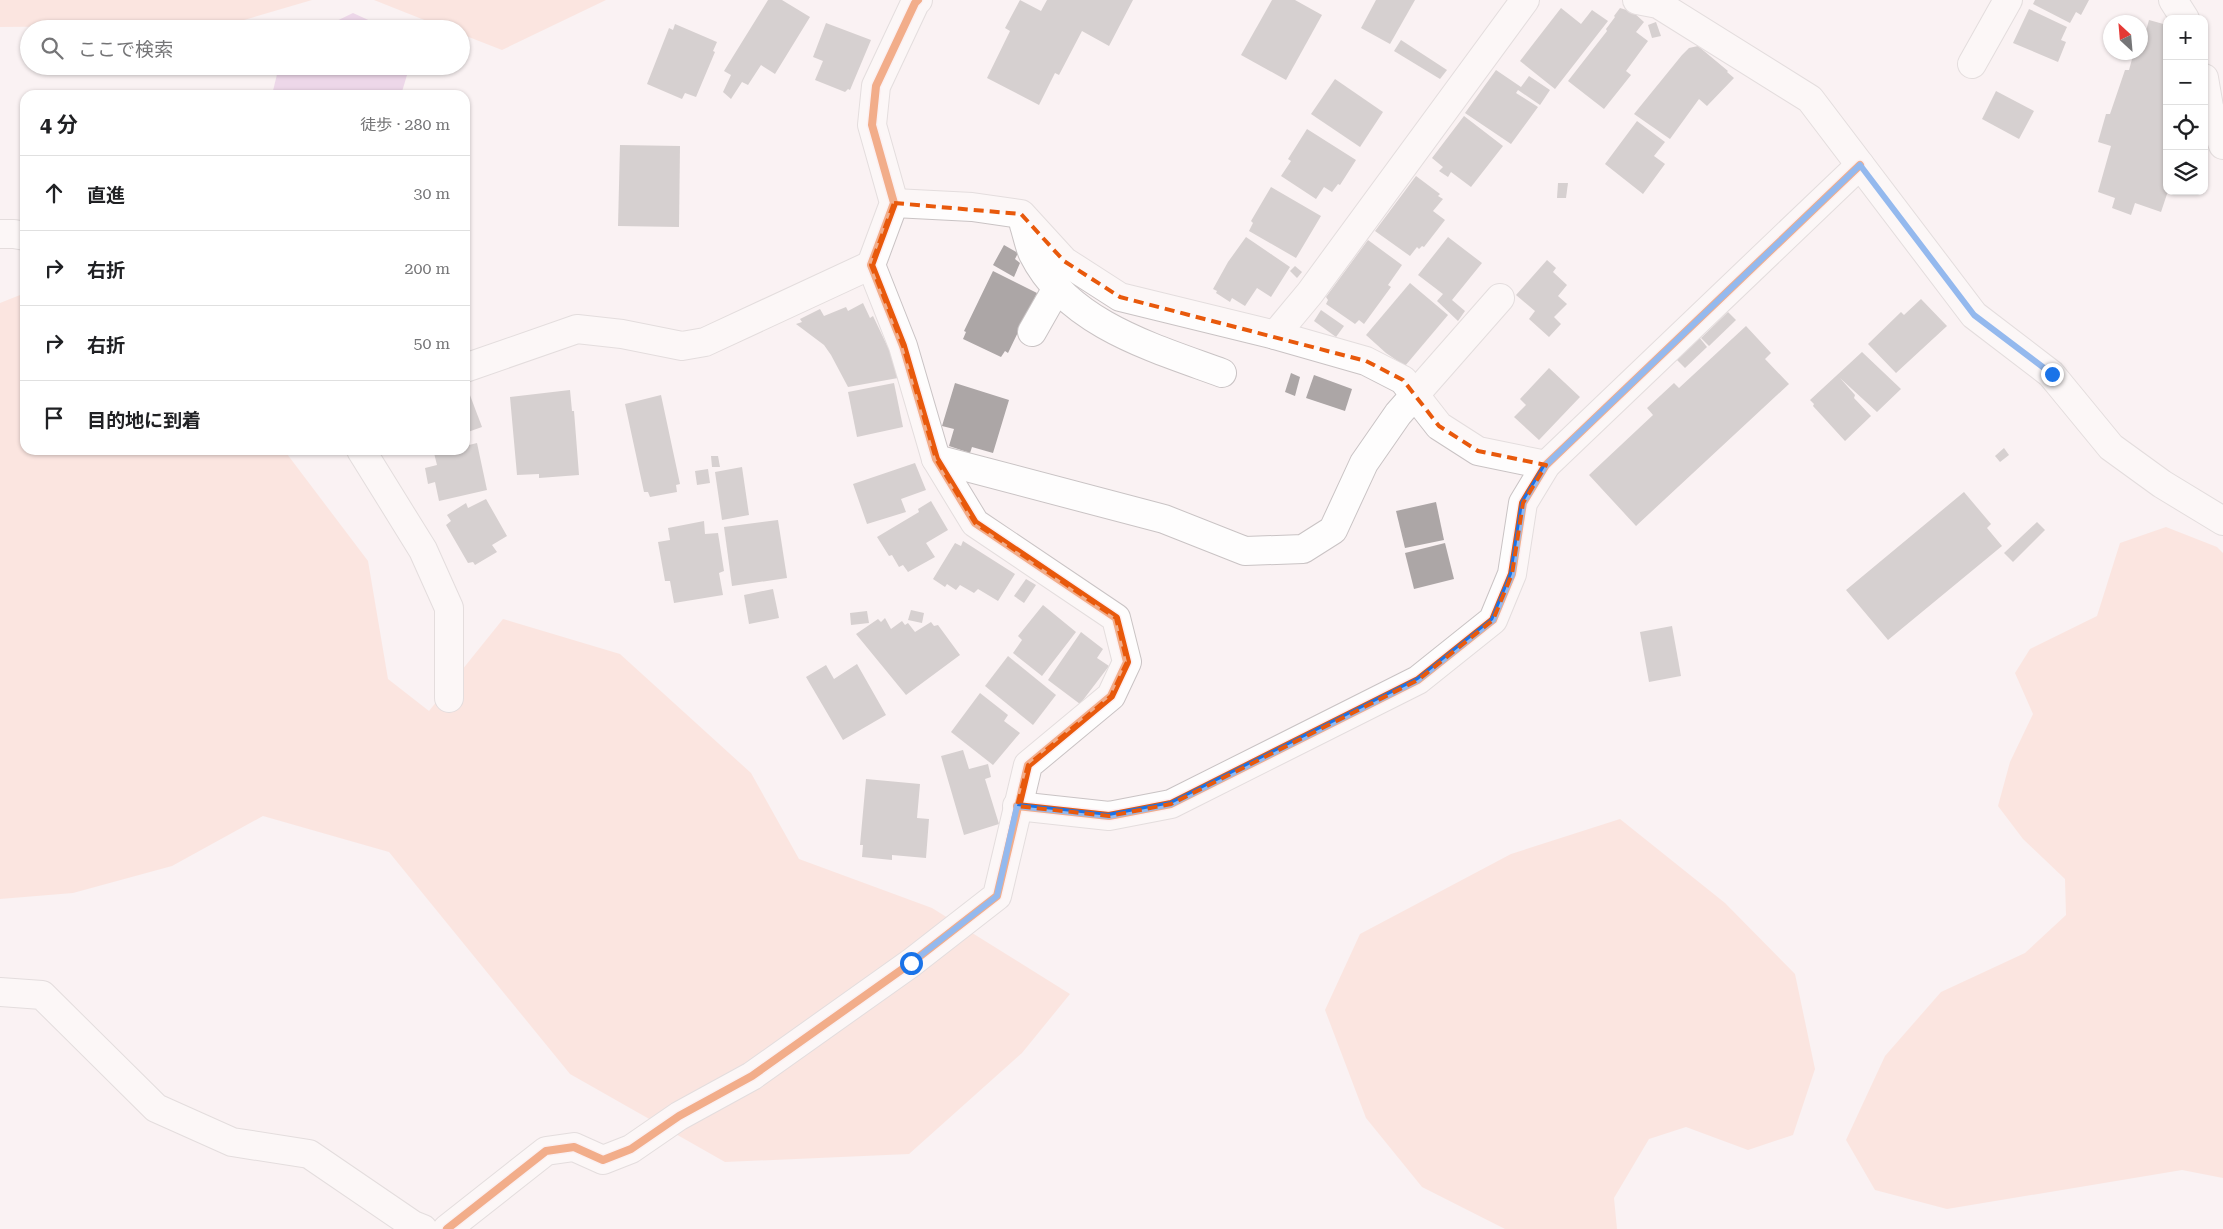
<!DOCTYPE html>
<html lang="ja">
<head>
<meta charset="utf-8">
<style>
	body { margin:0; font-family:"Roboto Serif","Noto Sans JP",serif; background:#f6f6f6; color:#202124 }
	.controls { position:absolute; right:15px; top:15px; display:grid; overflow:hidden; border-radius:10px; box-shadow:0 1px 4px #0004 }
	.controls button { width:45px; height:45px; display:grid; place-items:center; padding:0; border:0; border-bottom:1px solid #e0e0e0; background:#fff; color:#202124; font:25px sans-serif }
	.compass { position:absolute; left:2103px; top:15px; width:45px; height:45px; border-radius:50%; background:#fff; box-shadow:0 1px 4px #0004; rotate:334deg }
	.stop { position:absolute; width:15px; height:15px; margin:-11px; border:4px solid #1a73e8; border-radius:50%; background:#fff }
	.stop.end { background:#1a73e8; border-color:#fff; box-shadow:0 1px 5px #0008 }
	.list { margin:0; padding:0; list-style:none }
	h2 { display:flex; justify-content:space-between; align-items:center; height:65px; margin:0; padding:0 20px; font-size:21px }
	h2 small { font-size:16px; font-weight:400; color:#757577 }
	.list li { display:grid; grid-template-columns:32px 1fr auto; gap:15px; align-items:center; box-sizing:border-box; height:75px; padding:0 20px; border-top:1px solid #e0e0e0 }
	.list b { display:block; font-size:19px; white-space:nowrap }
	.list em { font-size:16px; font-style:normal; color:#757577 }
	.icon { flex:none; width:28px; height:28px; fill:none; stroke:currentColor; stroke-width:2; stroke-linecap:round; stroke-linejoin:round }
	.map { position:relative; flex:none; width:2223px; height:1229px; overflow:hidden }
	.search { position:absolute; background:#fff; box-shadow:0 1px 4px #0004; left:20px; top:20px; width:450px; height:55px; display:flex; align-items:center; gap:12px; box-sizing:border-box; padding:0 18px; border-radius:28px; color:#757577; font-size:19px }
	.panel { position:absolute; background:#fff; box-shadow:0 1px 4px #0004; left:20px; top:90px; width:450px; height:365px; border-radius:15px }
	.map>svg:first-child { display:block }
	.green { fill:#fcd5cb }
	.water { fill:#deb6dd }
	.building { fill:#aca6a6 }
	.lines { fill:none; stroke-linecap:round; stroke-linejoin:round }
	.street-casing { stroke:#c9c3c4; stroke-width:30 }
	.street { stroke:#fefdfd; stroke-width:28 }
	.cycleway-casing { stroke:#fdeef1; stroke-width:11 }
	.cycleway { stroke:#e8590c; stroke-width:8 }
	.route { stroke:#1a73e8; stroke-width:6 }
	.marked { fill:none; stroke:#e8590c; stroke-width:4; stroke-dasharray:10 6; stroke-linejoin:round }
</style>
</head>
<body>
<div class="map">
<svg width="2223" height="1229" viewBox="0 0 2223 1229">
	<rect width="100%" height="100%" fill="#faf2f3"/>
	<g class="green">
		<path d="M0 0H312L227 25 0 27Z"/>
		<path d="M374 0H606L502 50 461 34V29H447Z"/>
		<path d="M25 293V450H284L368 561 388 679 429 711 503 619 620 654 751 773 799 859 932 908 1070 994 1022 1053 909 1154 725 1162 570 1074 389 852 263 816 172 866 73 893 0 899V303Z"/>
		<path d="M2166 527 2217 547 2223 553V1178L2182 1170 1947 1209 1875 1190 1846 1140 1885 1056 1941 992 2025 953 2066 915 2065 879 2023 839 1998 806 2010 762 2033 714 2015 673 2030 649 2097 616 2120 543Z"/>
		<path d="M1620 819 1725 903 1795 974 1815 1069 1793 1135 1748 1150 1686 1127 1649 1139 1614 1198 1617 1229H1505L1422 1187 1366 1118 1325 1010 1360 934 1511 854Z"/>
	</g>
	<g class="water">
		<path d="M353 13 388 29H320Z"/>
		<path d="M279 66H404L407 75 401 95H272Z"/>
	</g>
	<g class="building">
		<path d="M768 0H782L810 17 775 74 761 65 748 85 742 82 731 99 723 92 731 75 724 71Z"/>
		<path d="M1020 0 1041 11 1047 0H1133L1109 46 1082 31 1059 75 1055 73 1039 105 987 78 1010 31 1005 28Z"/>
		<path d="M1272 0H1295L1322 15 1286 80 1241 55Z"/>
		<path d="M1376 0H1415L1390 44 1361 28Z"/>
		<path d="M2035 0H2089L2081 15 2076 12 2070 23 2033 4Z"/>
		<path d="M1561 8 1581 24 1592 10 1608 21 1555 89 1520 61Z"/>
		<path d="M1620 8 1633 12 1644 22 1636 32 1648 41 1626 71 1631 75 1604 109 1568 81 1607 31 1606 29 1615 17 1614 16Z"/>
		<path d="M2029 9 2067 27 2061 40 2066 42 2058 62 2013 43Z"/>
		<path d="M2149 20 2167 25V69L2164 77 2167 78 2168 191 2161 212 2135 203 2131 215 2112 208 2115 198 2098 192 2111 146 2098 142 2106 114H2110L2125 70H2129L2134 52H2140Z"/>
		<path d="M1656 22 1661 36 1652 38 1648 25Z"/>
		<path d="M826 23 871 40 850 90 848 89 845 92 815 80 823 61 813 57Z"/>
		<path d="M675 24 717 42 713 51 715 52 696 97 685 93 682 99 647 84 669 28 673 30Z"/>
		<path d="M1401 40 1447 70 1440 79 1394 51Z"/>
		<path d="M1698 46 1728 71 1727 72 1734 78 1707 106 1699 99 1670 139 1634 114 1682 55 1689 48Z"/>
		<path d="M1496 70 1521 87 1529 76 1550 90 1540 105 1518 90 1516 93 1538 107 1511 144 1465 113Z"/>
		<path d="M1335 79 1383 112 1360 147 1311 114Z"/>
		<path d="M1996 91 2034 111 2019 139 1982 119Z"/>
		<path d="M1464 116 1503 146 1471 187 1451 172 1448 177 1439 171 1443 167 1432 158Z"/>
		<path d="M1637 121 1665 142 1654 156 1665 164 1643 194 1605 164Z"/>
		<path d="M1307 129 1356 160 1340 185 1338 184 1332 192 1324 187 1316 199 1281 176 1291 161 1288 159Z"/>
		<path d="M620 145 680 146 679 227 618 226Z"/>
		<path d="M1416 176 1440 194 1438 196 1443 199 1433 211 1445 220 1424 247 1422 246 1419 249 1417 247 1410 256 1375 231Z"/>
		<path d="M1558 183H1568L1566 198H1557Z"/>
		<path d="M1271 187 1321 216 1296 258 1249 231 1253 223 1251 221Z"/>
		<path d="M1246 237 1290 267 1271 297 1257 288 1245 306 1232 298 1230 302 1216 293 1217 291 1213 289 1228 262Z"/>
		<path d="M1448 237 1482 263 1452 300 1465 311 1458 321 1437 301 1443 294 1418 275Z"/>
		<path d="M1368 240 1402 265 1388 285 1391 287 1364 324 1359 320 1355 324 1326 304 1328 300 1326 297Z"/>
		<path d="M1004 245 1018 253 1015 259 1020 263 1014 277 993 265Z"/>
		<path d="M1547 260 1556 268 1553 272 1567 285 1558 296 1567 304 1554 317 1561 324 1549 337 1529 319 1535 311 1516 295Z"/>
		<path d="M1295 266 1302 272 1297 278 1290 271Z"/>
		<path d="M993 271 1037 293 1008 353 1005 351 1001 357 963 339 966 332 964 331Z"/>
		<path d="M1410 283 1448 315 1405 366 1386 353 1366 335Z"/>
		<path d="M1921 299 1947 326 1896 373 1868 344 1901 312 1904 315Z"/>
		<path d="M863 303 870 318 873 316 894 360 898 378 848 387 831 355 824 345 796 324 802 322 800 319 820 309 824 316 846 307 848 311Z"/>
		<path d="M1321 310 1344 326 1336 337 1314 321Z"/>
		<path d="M1728 312 1736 320 1709 346 1701 338Z"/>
		<path d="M1746 326 1771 353 1765 359 1789 384 1636 526 1589 475 1653 415 1647 408 1674 383 1679 388Z"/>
		<path d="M1699 337 1707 347 1685 368 1676 359Z"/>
		<path d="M1862 352 1901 389 1877 412 1840 378 1855 395 1854 398 1871 416 1845 441 1813 406 1814 404 1810 400Z"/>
		<path d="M1549 368 1580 397 1539 440 1514 417 1526 405 1520 399Z"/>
		<path d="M1291 373 1300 377 1295 396 1285 392Z"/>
		<path d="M1314 375 1352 389 1345 411 1306 398Z"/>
		<path d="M465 382 482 427 465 433Z"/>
		<path d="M894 383 903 427 857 437 848 392Z"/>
		<path d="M955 383 1009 400 993 453 972 447 970 453 949 446 954 429 942 426Z"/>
		<path d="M570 390 572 411H574L579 475 539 478V474L517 475 510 397Z"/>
		<path d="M661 395 680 484 676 485 677 492 650 497 648 492H644L625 404Z"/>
		<path d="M477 443 487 490 439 501 435 482 428 484 425 468 437 465 434 453 448 450H465V446Z"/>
		<path d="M2004 448 2009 455 2000 462 1995 456Z"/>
		<path d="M416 450H431V451L418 453Z"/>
		<path d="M711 456H718L720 467H712Z"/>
		<path d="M915 463 926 490 901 499 906 512 867 524 853 484Z"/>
		<path d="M742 467 749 515 722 520 715 472Z"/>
		<path d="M708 469 710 483 697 485 695 471Z"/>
		<path d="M1964 492 1991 524 1987 528 2002 546 1888 640 1846 590Z"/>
		<path d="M486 499 507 536 492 545 497 552 475 565 473 562 468 563 446 525 451 521 447 515 466 503 468 508Z"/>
		<path d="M931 501 948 530 926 543 935 557 908 572 903 565 899 567 892 555 889 556 877 537 919 512 918 509Z"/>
		<path d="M1436 502 1444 540 1405 548 1396 511Z"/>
		<path d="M778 520 787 578 732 586 724 527Z"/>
		<path d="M704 521 705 534 718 533 724 571 719 573 723 595 674 603 670 581H665L658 542 670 540 668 528Z"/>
		<path d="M2037 522 2045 530 2013 562 2004 553Z"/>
		<path d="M963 541 1015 574 998 601 978 589 974 593 960 585 956 590 947 584 945 587 933 579 955 543 961 546Z"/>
		<path d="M1445 543 1454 579 1414 589 1405 553Z"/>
		<path d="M1026 579 1036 585 1024 603 1014 596Z"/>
		<path d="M773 589 779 618 749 624 744 595Z"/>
		<path d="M1043 605 1076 632 1042 676 1013 653 1022 640 1018 636Z"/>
		<path d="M911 610 924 613 922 623 908 620Z"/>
		<path d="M867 611 869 623 851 625 850 613Z"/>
		<path d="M885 618 891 629 902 621 905 625 908 623 915 632 931 622 934 626 938 625 960 655 906 695 856 634 878 619 881 622Z"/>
		<path d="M1672 626 1681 676 1649 682 1640 632Z"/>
		<path d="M1081 632 1103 649 1097 658 1109 666 1080 704 1048 680Z"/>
		<path d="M1008 656 1056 695 1033 725 985 686Z"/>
		<path d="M857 664 886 715 843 740 806 677 826 665 834 679Z"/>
		<path d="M980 693 1008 715 1004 721 1020 733 993 765 951 732Z"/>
		<path d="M963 750 969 769 988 764 991 777 985 779 999 824 964 835 941 756Z"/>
		<path d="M866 779 920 784 917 818 929 819 926 858 892 855V860L862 857 863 845H860Z"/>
	</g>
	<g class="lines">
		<g class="street-casing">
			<g id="street">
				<path d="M1637 0 1658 4 1810 99 1974 315 2051 374 2111 447 2162 484 2223 521"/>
				<path d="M2173 0 2185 19"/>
				<path d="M1972 64 2008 0"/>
				<path d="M2204 78 2209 107 2223 145"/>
				<path d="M894 203 972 207 1021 214 1064 261 1120 297 1275 335 1366 361 1403 380 1439 426 1478 451 1546 465"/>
				<path d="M1024 225C1027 234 1029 246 1033 254 1068 324 1154 348 1222 373"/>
				<path d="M0 234H14L25 236"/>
				<path d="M1032 332 1057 288"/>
				<path d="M1275 335 1310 293 1525 0"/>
				<path d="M465 368 577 329 622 334 682 346 705 342 871 265"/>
				<path d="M361 450 423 550 449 608V698"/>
				<path d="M936 459 1164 519 1245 551 1303 549 1333 530 1364 463 1398 414 1500 298"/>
				<path d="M1017 806 1109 816 1171 804 1418 680 1493 620 1512 574 1523 503 1546 465 1860 165"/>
				<path d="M0 992 42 995 156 1108 232 1142 309 1154 413 1225 423 1229"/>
				<path d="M447 1229 546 1151 574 1147 603 1160 631 1149 679 1116 752 1076 911 963 997 896 1028 765 1111 696 1127 662 1116 618 975 523 936 459 903 346 871 265 894 203 872 125 876 86 915 3 918 0"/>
			</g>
		</g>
		<use href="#street" class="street"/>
		<g class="cycleway-casing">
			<g id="cycleway">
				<path d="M1017 806 1109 816 1171 804 1418 680 1493 620 1512 574 1523 503 1546 465 1860 165"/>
				<path d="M447 1229 546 1151 574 1147 603 1160 631 1149 679 1116 752 1076 911 963 997 896 1028 765 1111 696 1127 662 1116 618 975 523 936 459 903 346 871 265 894 203 872 125 876 86 915 3 918 0"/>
			</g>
		</g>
		<use href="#cycleway" class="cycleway"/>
	</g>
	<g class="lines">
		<path class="route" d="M911 963 997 896 1017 806 1108 816 1171 804 1418 680 1493 620 1512 574 1523 503 1546 465 1860 165 1974 315 2052 374"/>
	</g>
	<path d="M0 0H2223V1229H0ZM894 203 1021 214 1064 261 1120 297 1366 361 1403 380 1439 426 1478 451 1546 465 1523 503 1512 574 1493 620 1418 680 1171 804 1109 816 1017 806 1028 765 1111 696 1127 662 1116 618 975 523 936 459 903 346 871 265Z" fill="#faf2f3" fill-opacity=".55" fill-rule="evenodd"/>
	<path class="marked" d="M894 203 1021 214 1064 261 1120 297 1366 361 1403 380 1439 426 1478 451 1546 465 1523 503 1512 574 1493 620 1418 680 1171 804 1109 816 1017 806 1028 765 1111 696 1127 662 1116 618 975 523 936 459 903 346 871 265Z"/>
</svg>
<div class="controls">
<button>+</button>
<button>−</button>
<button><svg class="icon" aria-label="locate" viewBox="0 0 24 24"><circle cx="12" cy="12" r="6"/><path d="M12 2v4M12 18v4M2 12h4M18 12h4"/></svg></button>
<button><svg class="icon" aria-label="layers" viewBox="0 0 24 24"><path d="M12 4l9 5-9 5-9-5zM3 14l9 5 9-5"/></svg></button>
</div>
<svg class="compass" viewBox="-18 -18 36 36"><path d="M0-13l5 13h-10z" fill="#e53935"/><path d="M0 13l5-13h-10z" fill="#757577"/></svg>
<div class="stop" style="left:911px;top:963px"></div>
<div class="stop end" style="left:2052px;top:374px"></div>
<div class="search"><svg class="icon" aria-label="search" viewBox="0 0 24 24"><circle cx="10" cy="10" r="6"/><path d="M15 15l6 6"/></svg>ここで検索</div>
<section class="panel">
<h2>4 分<small>徒歩 · 280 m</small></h2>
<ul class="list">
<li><svg class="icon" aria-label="ahead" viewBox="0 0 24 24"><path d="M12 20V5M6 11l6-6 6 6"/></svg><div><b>直進</b></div><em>30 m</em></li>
<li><svg class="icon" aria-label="right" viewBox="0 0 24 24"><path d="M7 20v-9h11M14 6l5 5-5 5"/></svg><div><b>右折</b></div><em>200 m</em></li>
<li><svg class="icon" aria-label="right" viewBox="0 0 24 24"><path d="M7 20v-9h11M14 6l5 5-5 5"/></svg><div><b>右折</b></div><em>50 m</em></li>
<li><svg class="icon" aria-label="arrive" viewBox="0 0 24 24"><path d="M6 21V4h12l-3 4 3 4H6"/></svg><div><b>目的地に到着</b></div></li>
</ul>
</section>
</div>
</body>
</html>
